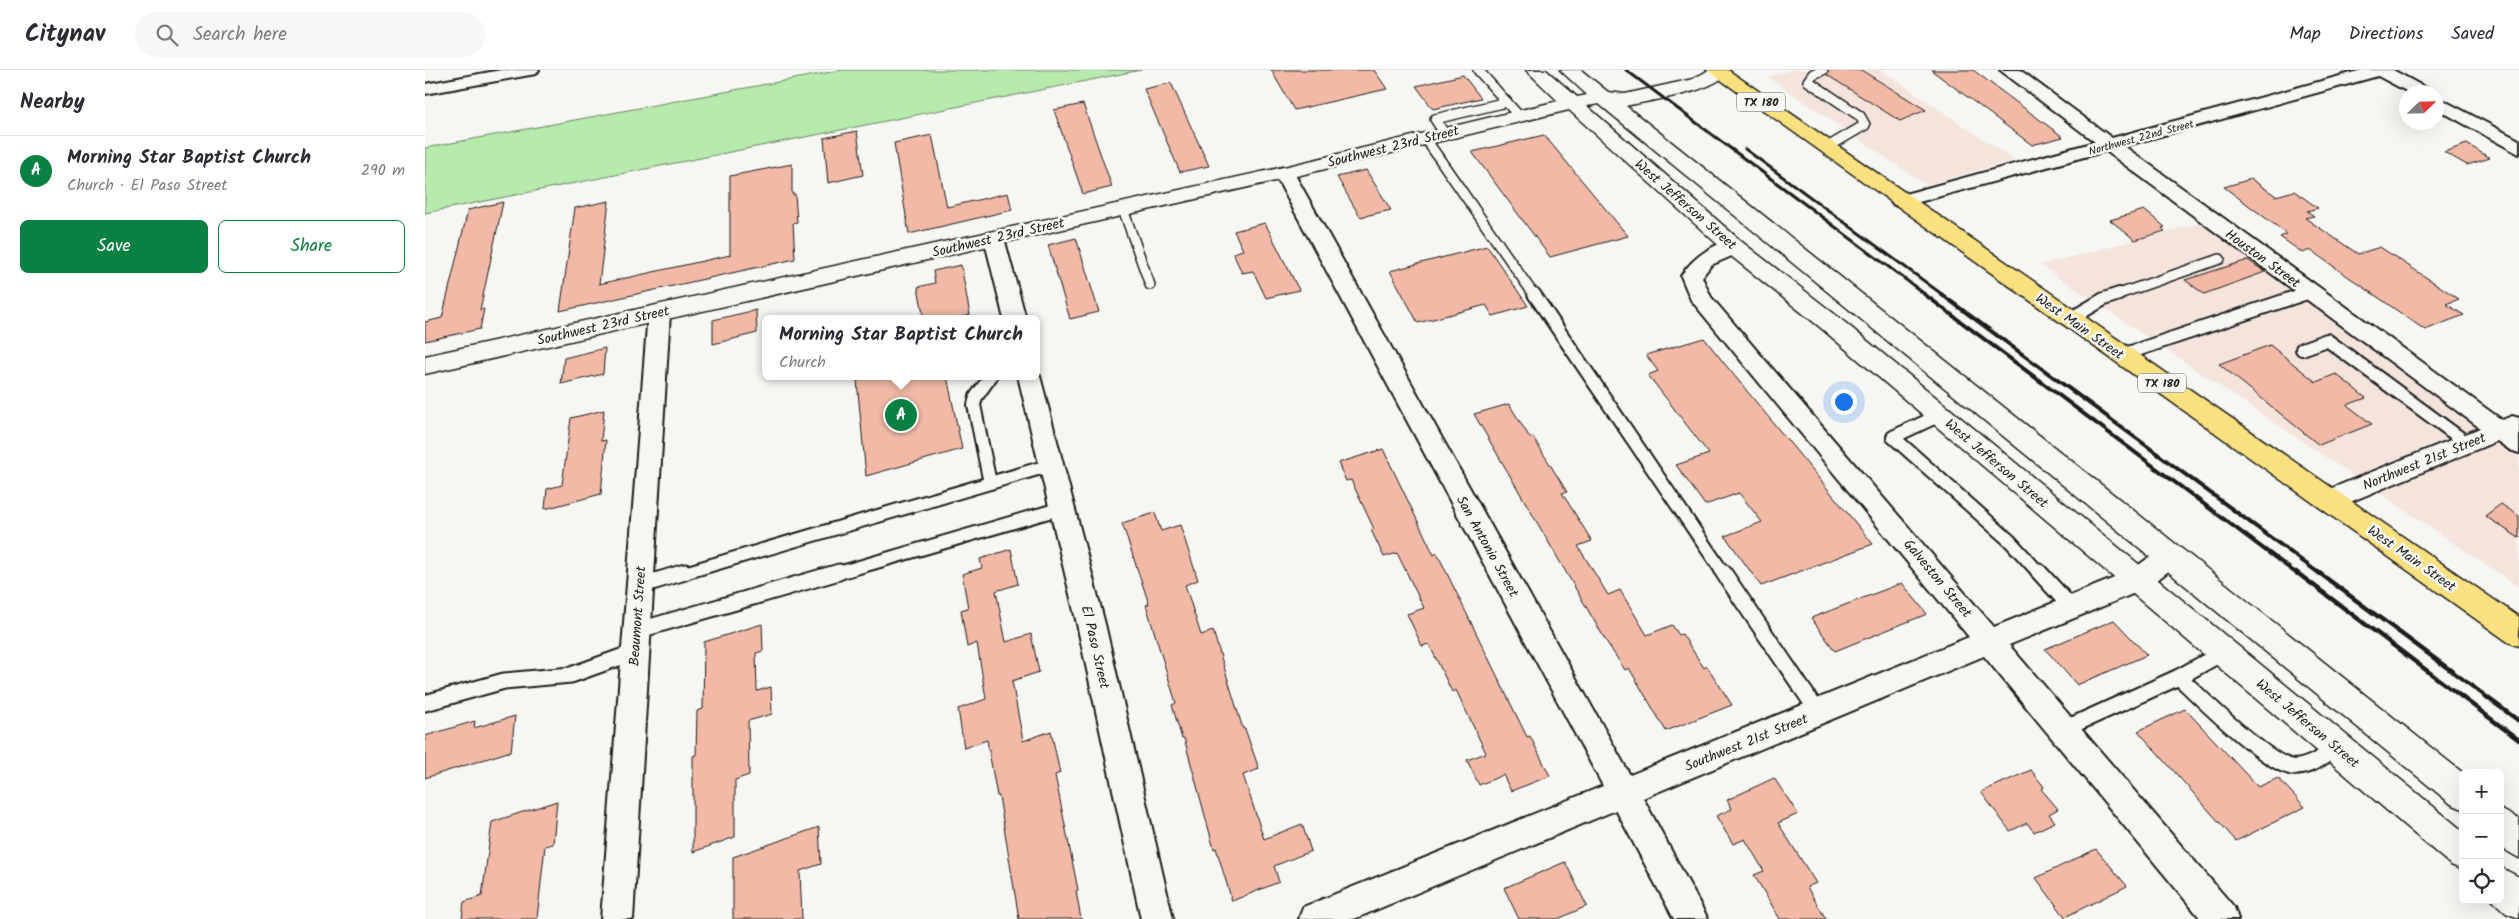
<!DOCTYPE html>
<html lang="en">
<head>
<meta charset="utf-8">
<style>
	body { margin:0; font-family:Kalam,sans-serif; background:#f7f7f7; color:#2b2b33 }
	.controls { position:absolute; right:15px; bottom:15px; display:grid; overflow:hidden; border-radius:8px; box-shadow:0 5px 20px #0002 }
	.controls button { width:45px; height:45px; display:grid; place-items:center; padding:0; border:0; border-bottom:1px solid #e1e1e2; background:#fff; color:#2b2b33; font:25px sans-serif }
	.compass { position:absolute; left:1974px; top:15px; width:45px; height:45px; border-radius:50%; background:#fff; box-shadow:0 5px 20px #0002; rotate:67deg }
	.you { position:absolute; left:1418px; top:331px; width:18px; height:18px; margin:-12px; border:4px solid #fff; border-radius:50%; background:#1a73e8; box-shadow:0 0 0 8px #1a73e833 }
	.badge { display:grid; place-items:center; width:32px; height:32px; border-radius:50%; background:#0b8043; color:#fff; font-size:16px; font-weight:700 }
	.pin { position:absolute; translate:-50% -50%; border:2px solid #fff; box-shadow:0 1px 5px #0006 }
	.popup { position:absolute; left:337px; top:245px; width:278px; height:65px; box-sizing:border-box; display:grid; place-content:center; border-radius:8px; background:#fff; filter:drop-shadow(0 1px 4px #0005); font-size:16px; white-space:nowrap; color:#7c7c81 }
	.popup b { font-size:19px; color:#2b2b33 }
	.popup::after { content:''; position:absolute; left:50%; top:100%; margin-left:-10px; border:10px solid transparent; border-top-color:#fff }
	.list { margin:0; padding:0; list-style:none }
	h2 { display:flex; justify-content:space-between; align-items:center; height:65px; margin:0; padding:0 20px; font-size:21px }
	h2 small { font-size:16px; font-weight:400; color:#7c7c81 }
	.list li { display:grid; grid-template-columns:32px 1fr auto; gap:15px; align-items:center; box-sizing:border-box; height:70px; padding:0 20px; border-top:1px solid #e1e1e2 }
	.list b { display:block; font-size:19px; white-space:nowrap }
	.list p { margin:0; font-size:16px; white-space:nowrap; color:#7c7c81 }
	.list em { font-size:16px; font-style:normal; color:#7c7c81 }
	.actions { display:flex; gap:10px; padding:15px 20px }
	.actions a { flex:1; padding:11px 0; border:1px solid #0b8043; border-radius:8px; text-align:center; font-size:18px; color:#0b8043 }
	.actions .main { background:#0b8043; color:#fff }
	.icon { flex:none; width:28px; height:28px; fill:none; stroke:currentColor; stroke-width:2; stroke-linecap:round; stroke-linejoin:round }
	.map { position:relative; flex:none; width:2094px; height:849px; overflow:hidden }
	header { display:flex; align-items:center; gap:30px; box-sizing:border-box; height:70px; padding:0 25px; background:#fff; border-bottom:1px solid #e1e1e2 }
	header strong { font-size:24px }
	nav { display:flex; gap:28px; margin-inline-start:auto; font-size:18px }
	.search { width:350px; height:45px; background:#f7f7f7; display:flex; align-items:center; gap:12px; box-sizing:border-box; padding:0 18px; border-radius:28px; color:#7c7c81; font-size:19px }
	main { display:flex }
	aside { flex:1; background:#fff }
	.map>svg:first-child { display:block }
	.built { fill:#f4e4db }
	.green { fill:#b7ebad; stroke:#6a8464 }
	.building { fill:#f1b9a6; stroke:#1c1c1c }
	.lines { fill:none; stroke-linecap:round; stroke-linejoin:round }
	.lane-far2-casing { stroke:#1c1c1c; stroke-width:12 }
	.lane-far1-casing { stroke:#1c1c1c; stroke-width:16 }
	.lane-casing { stroke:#1c1c1c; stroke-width:19 }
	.street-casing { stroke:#1c1c1c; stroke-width:4 }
	.secondary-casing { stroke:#1c1c1c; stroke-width:3 }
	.primary-casing { stroke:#1c1c1c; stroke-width:3 }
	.lane-far2 { stroke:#f6f6f2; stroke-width:9 }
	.lane-far1 { stroke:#f6f6f2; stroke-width:12 }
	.lane { stroke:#f6f6f2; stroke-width:15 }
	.street { fill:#f6f6f2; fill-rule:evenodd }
	.secondary { fill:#f6f6f2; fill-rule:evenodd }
	.primary { fill:#fae180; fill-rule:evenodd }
	.rail-far2 { stroke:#1c1c1c; stroke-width:3 }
	.rail-far1 { stroke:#1c1c1c; stroke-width:4 }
	.rail { stroke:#1c1c1c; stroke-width:4.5 }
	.labels { text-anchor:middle; stroke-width:5; stroke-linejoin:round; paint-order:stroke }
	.far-street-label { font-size:11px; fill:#1c1c1c; stroke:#f6f6f2 }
	.shield { fill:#f6f6f2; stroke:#5d5d5c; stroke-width:1 }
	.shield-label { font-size:12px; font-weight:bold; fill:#1c1c1c }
	.street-label { font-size:14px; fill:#1c1c1c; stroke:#f6f6f2 }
</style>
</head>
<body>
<header>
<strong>Citynav</strong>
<div class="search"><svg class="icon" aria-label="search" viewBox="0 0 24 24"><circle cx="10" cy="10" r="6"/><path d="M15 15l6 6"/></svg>Search here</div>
<nav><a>Map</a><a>Directions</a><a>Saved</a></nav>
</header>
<main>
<aside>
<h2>Nearby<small></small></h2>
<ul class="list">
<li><span class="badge">A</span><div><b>Morning Star Baptist Church</b><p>Church · El Paso Street</p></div><em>290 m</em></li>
</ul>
<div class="actions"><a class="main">Save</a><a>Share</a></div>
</aside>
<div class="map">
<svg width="2094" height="849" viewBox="0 0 2094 849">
	<rect width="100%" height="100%" fill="#f6f6f2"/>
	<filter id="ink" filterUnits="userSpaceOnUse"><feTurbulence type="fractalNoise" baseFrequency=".02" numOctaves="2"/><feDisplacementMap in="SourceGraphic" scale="10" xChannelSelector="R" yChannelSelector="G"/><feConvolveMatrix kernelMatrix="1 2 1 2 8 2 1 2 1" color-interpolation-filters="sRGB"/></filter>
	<g filter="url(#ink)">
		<g class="built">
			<path d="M1366 0H1456L1589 90 1501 115 1343 7Z"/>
			<path d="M1776 153 2094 386V517L1615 195Z"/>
		</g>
		<path class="green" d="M417 0H716L0 143V78Z"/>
		<g class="building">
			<path d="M846 0H949L962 19 869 40Z"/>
			<path d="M1404 0H1436L1501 40 1475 51 1402 5Z"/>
			<path d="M1506 0H1548L1638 67 1607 75Z"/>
			<path d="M1038 5 1056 28 1008 39 991 16Z"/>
			<path d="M746 13 784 96 755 102 719 19Z"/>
			<path d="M658 34 687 117 658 124 629 40Z"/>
			<path d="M432 61 438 105 403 113 399 68Z"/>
			<path d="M507 65 522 137 583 123 587 140 484 164 469 73Z"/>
			<path d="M1119 65 1203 166 1125 187 1047 82Z"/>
			<path d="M2042 74 2065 88 2042 95 2019 82Z"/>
			<path d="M367 94V124H370L372 152 368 153 370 189 135 241 150 138 184 131 174 214 305 185V106Z"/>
			<path d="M941 100 966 140 935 147 912 107Z"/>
			<path d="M1826 109 1851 126 1869 121 1893 138 1882 141 1889 146 1880 148 1933 184 1955 177 2034 229 2021 234 2039 245 2000 260 1885 180 1878 183 1855 167 1862 164 1799 117Z"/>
			<path d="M78 132 55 240 59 239 55 259 0 271V252L17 248 43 140Z"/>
			<path d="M1719 140 1740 157 1737 158 1740 161 1710 170 1685 150Z"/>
			<path d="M840 153 874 220 841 228 828 201 817 203 808 183 818 180 809 161Z"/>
			<path d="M651 168 674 242 645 249 623 175Z"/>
			<path d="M1062 176 1103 236 1068 246 1061 235 993 253 965 201Z"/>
			<path d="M1823 190 1840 202 1779 224 1760 210Z"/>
			<path d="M536 195 545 245 528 249H499L493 217 510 213 508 201Z"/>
			<path d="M331 240 332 263 288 274V250Z"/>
			<path d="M1279 268 1303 298 1448 474 1336 516 1300 466 1337 452 1314 423 1280 435 1251 395 1284 384 1223 305 1233 301 1221 285Z"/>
			<path d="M1845 275 1891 312 1911 304 1941 328 1922 335 1947 354 1894 375 1794 294Z"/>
			<path d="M180 278 178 304 136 314 139 288Z"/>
			<path d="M449 306H522L537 379 441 406 432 311Z"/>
			<path d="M1084 334 1105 368 1108 367 1142 422 1137 423 1167 471 1153 476 1183 525 1195 520 1222 565 1247 555 1254 565 1257 564 1279 598 1282 596 1307 635 1241 661 1204 598 1200 600 1181 571 1049 344Z"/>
			<path d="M179 340 176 371 181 370 176 424 120 439 122 419 137 415 146 348Z"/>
			<path d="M958 379 1009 485 1012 483 1102 667 1105 666 1125 706 1086 721 1078 705 1054 715 1042 690 1061 683 1031 620 1027 622 1004 574 997 576 982 544 999 538 972 483 959 487 946 460 949 459 926 410 921 411 913 393Z"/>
			<path d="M2076 434 2094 446V468L2060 446Z"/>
			<path d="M730 443 736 461 755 455 773 510 760 515 776 565 788 561 818 659H820L834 699 818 705 839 769 877 754 886 781 849 796 854 812 807 831 791 778 789 779 759 668 757 669 747 635 751 633 721 535 724 534 697 453Z"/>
			<path d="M586 479 593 514 571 521 581 572 606 564 614 602 587 611 598 671 626 661 635 703 630 705 653 820 651 821 656 849H594L574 726H572L562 670 539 678 533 639 561 629 552 573 542 577 536 540 543 538 537 504 557 498 555 489Z"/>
			<path d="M1477 513 1502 544 1410 581 1386 548Z"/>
			<path d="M1689 550 1722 585 1652 615 1620 579Z"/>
			<path d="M337 554 338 581 331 583 332 621 346 617 347 644 323 651 324 705 310 710V767L268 782V686L271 685 272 641 278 639 279 572Z"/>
			<path d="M1760 639 1833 717 1853 708 1880 737 1811 771 1713 661Z"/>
			<path d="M90 646 86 681 0 708V666L50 651 49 658Z"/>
			<path d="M1606 700 1619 717 1616 719 1633 739 1624 744 1630 752 1609 762 1602 753 1585 761 1556 722Z"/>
			<path d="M1349 708 1373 744 1353 753 1391 813 1382 817 1401 849H1355L1329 805 1339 801 1320 769 1308 774 1291 746 1307 739 1302 730Z"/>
			<path d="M132 731 128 774 120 776 112 849H37L39 832 57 826 67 752Z"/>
			<path d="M394 757 396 794 375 801 377 849H308V787Z"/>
			<path d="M1671 779 1702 816 1640 847 1611 808Z"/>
			<path d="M1140 792 1162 836 1133 849H1094L1079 818Z"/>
		</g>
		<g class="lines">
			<g class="lane-far2-casing">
				<g id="lane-far2">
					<path d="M1053 0 1094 46"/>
					<path d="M1398 0 1388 4 1383 11 1435 46 1440 55 1401 78"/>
					<path d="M1019 63 1010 49 1082 32"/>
					<path d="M1000 68 1109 225"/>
					<path d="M698 139 725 215"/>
					<path d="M1691 225 1795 189"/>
					<path d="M1875 225 1884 222"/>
				</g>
			</g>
			<g class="lane-far1-casing">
				<g id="lane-far1">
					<path d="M1109 224 1299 504"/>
					<path d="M1645 249 1679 229 1694 224"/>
					<path d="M1877 279 1902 270 2042 373"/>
					<path d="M1697 285 1879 224"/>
					<path d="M1515 345 1468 367 1585 471 1615 504"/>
					<path d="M565 413 549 335 551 327 566 306"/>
					<path d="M256 504 626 395"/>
					<path d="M410 504 637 438"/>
				</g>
			</g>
			<g class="lane-casing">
				<g id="lane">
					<path d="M1298 502 1393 642"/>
					<path d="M1614 502 1647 538"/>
					<path d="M214 516 260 502"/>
					<path d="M211 561 414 502"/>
					<path d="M1799 582 1754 607C1775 627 1841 693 1867 697 1883 699 1900 685 1913 678"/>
					<path d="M0 633 79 611 146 605 210 582"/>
					<path d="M1639 659 1754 607"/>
				</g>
			</g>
			<g class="street-casing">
				<g id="street">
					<path d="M76 0H114L111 4 105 5 0 24V14Z"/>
					<path d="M1575 0H1595L1687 68 1937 0H1968L2001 18 2003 22H1983L1953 6 1699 76 2077 350 2087 346 2094 348V383L2085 380 2072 371 1913 437 1904 440 1895 437 1891 430 1895 423 2055 358 1681 81 1483 135H1469L1466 131 1469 127 1670 72Z"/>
					<path d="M2012 27 2094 70V84L2012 39Z"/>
					<path d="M859 97 866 99 869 103 1205 705 1544 567 1266 230 1256 206C1267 188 1294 167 1316 172L1319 177 1316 182 1286 195 1277 207 1286 227 1569 557 1704 502 1737 478 1746 475 1755 478 1759 485 1755 492 1722 518 1584 575 1809 837 1813 849H1776L1559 586 1218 728 1283 849H1249L1191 740 929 849H874L878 837 1178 716 849 103 852 99Z"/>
					<path d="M569 162 576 164 579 168 601 249H579L559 168 562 164Z"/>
					<path d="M234 236 242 238 245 243 208 849H176L223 243 226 238Z"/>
					<path d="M611 300 615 306 680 554 748 849H716L652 554 593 306H611Z"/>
				</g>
			</g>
			<g class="secondary-casing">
				<g id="secondary">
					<path d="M1101 0H1121L1152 27 1162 25 1135 0H1156L1183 22 1200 24 1268 9 1284 0H1302L1303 2C1289 23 1225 30 1201 36L2038 703V739L2026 734 1174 34 1162 36 1317 172 1412 246 2038 761V800L2026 795 1396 258 1301 182 1144 40 859 109 0 304V286L859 97 1133 31Z"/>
					<path d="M2075 739 2094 749V788L2075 777Z"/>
					<path d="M2075 797 2094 807V848L2081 843 2067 830H2075Z"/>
				</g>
			</g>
			<g class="primary-casing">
				<path id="primary" d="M1282 0H1303L2094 547V576L2083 572Z"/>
			</g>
			<use href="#lane-far2" class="lane-far2"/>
			<use href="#lane-far1" class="lane-far1"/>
			<use href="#lane" class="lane"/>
			<use href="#street" class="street"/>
			<use href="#secondary" class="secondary"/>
			<use href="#primary" class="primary"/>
			<g class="rail-far2">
				<path d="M1201 0 1501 225"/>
				<path d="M1320 79 1518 225"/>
			</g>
			<g class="rail-far1">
				<path d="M1499 224 1872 504"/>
				<path d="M1516 224 1895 504"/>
			</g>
			<g class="rail">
				<path d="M1871 502 2094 670"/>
				<path d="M1893 502 2094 651"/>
			</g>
		</g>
	</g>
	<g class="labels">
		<g class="far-street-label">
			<text transform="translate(1716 67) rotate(-15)" y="4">Northwest 22nd Street</text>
		</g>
		<g class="shield">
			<rect x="1312" y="22.5" width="48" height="19" rx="4"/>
			<rect x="1713" y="303.5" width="48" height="19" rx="4"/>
		</g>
		<g class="shield-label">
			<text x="1336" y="36">TX 180</text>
			<text x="1737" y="317">TX 180</text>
		</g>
		<g class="street-label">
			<text transform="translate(968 76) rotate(-14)" y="5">Southwest 23rd Street</text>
			<text transform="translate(1261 134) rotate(41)" y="5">West Jefferson Street</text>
			<text transform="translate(573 167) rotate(-13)" y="5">Southwest 23rd Street</text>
			<text transform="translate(1838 188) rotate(36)" y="5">Houston Street</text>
			<text transform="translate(178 255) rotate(-13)" y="5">Southwest 23rd Street</text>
			<text transform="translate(1655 256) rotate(35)" y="5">West Main Street</text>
			<text transform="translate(1999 391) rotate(-22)" y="5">Northwest 21st Street</text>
			<text transform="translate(1572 393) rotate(40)" y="5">West Jefferson Street</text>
			<text transform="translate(1063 476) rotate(61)" y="5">San Antonio Street</text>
			<text transform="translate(1987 488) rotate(35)" y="5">West Main Street</text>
			<text transform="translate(1513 508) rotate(50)" y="5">Galveston Street</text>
			<text transform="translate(212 546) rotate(-86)" y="5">Beaumont Street</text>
			<text transform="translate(671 577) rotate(77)" y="5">El Paso Street</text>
			<text transform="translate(1883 653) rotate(40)" y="5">West Jefferson Street</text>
			<text transform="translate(1321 672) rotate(-22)" y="5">Southwest 21st Street</text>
		</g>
	</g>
</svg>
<div class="controls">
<button>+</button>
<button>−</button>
<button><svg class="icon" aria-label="locate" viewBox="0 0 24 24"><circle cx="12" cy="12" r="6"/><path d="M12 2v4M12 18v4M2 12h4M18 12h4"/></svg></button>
</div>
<svg class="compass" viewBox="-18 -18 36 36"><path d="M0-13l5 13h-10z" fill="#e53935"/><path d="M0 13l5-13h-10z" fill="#7c7c81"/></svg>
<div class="you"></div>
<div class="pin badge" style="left:476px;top:345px">A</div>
<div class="popup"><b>Morning Star Baptist Church</b>Church</div>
</div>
</main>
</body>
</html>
